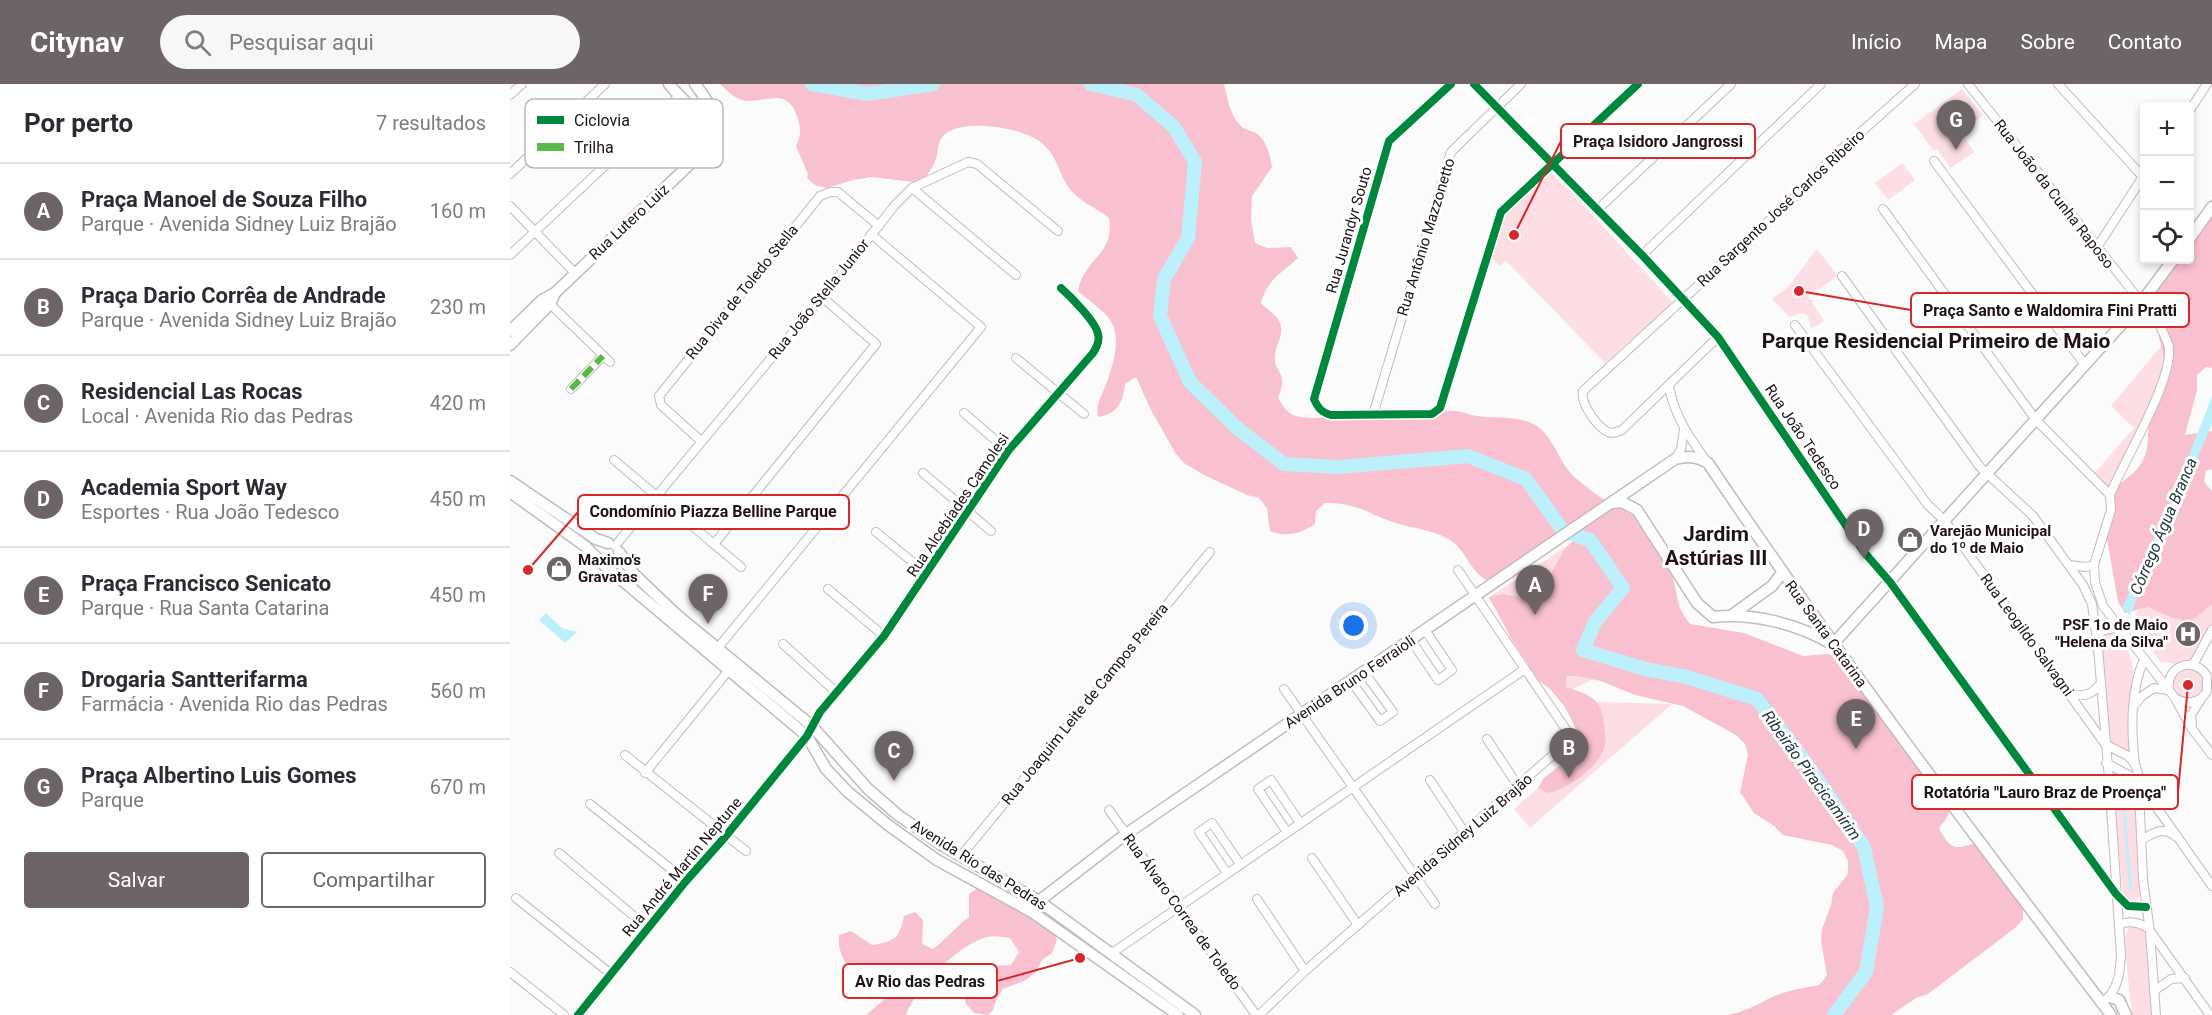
<!DOCTYPE html>
<html lang="pt">
<head>
<meta charset="utf-8">
<style>
	body { margin:0; font-family:Roboto,sans-serif; background:#f7f7f7; color:#2b2b33 }
	.controls { position:absolute; right:18px; top:18px; display:grid; overflow:hidden; border-radius:6px; box-shadow:0 3px 9px #0003 }
	.controls button { width:54px; height:54px; display:grid; place-items:center; padding:0; border:0; border-bottom:2px solid #e1e1e2; background:#fff; color:#2b2b33; font:30px sans-serif }
	.you { position:absolute; left:844px; top:542px; width:21px; height:21px; margin:-15px; border:4px solid #fff; border-radius:50%; background:#1a73e8; box-shadow:0 0 0 9px #1a73e833 }
	.badge { display:grid; place-items:center; width:39px; height:39px; border-radius:50%; background:#6d6466; color:#fff; font-size:20px; font-weight:700 }
	.pin { position:absolute; translate:-50% -50px; filter:drop-shadow(0 2px 3px #0008) }
	.pin::after { content:''; position:absolute; top:32px; width:21px; height:18px; background:inherit; clip-path:polygon(0 0,100% 0,50% 100%) }
	.list { margin:0; padding:0; list-style:none }
	h2 { display:flex; justify-content:space-between; align-items:center; height:78px; margin:0; padding:0 24px; font-size:26px }
	h2 small { font-size:20px; font-weight:400; color:#7c7c81 }
	.list li { display:grid; grid-template-columns:39px 1fr auto; gap:18px; align-items:center; box-sizing:border-box; height:96px; padding:0 24px; border-top:2px solid #e1e1e2 }
	.list b { display:block; font-size:22px; white-space:nowrap }
	.list p { margin:0; font-size:20px; white-space:nowrap; color:#7c7c81 }
	.list em { font-size:20px; font-style:normal; color:#7c7c81 }
	.actions { display:flex; gap:12px; padding:18px 24px }
	.actions a { flex:1; padding:14px 0; border:2px solid #6d6466; border-radius:6px; text-align:center; font-size:21px; color:#6d6466 }
	.actions .main { background:#6d6466; color:#fff }
	.icon { flex:none; width:33px; height:33px; fill:none; stroke:currentColor; stroke-width:2; stroke-linecap:round; stroke-linejoin:round }
	.map { position:relative; flex:none; width:1702px; height:931px; overflow:hidden }
	header { display:flex; align-items:center; gap:36px; box-sizing:border-box; height:84px; padding:0 30px; background:#6d6466; color:#fff }
	header strong { font-size:28px }
	nav { display:flex; gap:33px; margin-inline-start:auto; font-size:21px }
	.search { width:420px; height:54px; background:#f7f7f7; display:flex; align-items:center; gap:15px; box-sizing:border-box; padding:0 21px; border-radius:33px; color:#7c7c81; font-size:22px }
	main { display:flex }
	aside { flex:1; background:#fff }
	.map>svg:first-child { display:block }
	.green { fill:#fddee5 }
	.forest { fill:#f9c0d0 }
	.water { fill:#bcf1fc }
	.lines { fill:none; stroke-linecap:round; stroke-linejoin:round }
	.river { stroke:#bcf1fc; stroke-width:14 }
	.minor-casing { stroke:#c2bbbd; stroke-width:10 }
	.tertiary-casing { stroke:#c2bbbd; stroke-width:13 }
	.minor { stroke:#fefefe; stroke-width:8 }
	.tertiary { stroke:#fefefe; stroke-width:10 }
	.quiet { stroke:#58b947; stroke-width:6; stroke-dasharray:12 6; stroke-linecap:butt }
	.cycleway-casing { stroke:#fff; stroke-width:11 }
	.cycleway { stroke:#00873e; stroke-width:8 }
	.labels { text-anchor:middle; stroke-width:6; stroke-linejoin:round; paint-order:stroke }
	.street-label { font-size:15px; fill:#201216; stroke:#fff }
	.poi-label { font-size:15px; font-weight:bold; fill:#201216; stroke:#fff; text-anchor:start }
	.water-label { font-size:16px; font-style:italic; fill:#21393e; stroke:#fff }
	.district-label { font-size:21px; font-weight:bold; fill:#201216; stroke:#fff }
	.key { fill:#fff; stroke:#bcb8b9; stroke-width:1.5 }
	.key-label { font-size:16px; fill:#201216 }
	.leader { fill:none; stroke:#d62828; stroke-width:2 }
	.callout-dot { fill:#d62828; stroke:#fff; stroke-width:2 }
	.callout { fill:#fff; stroke:#d62828; stroke-width:2 }
	.callout-label { font-size:16px; text-anchor:middle; font-weight:bold; fill:#201216 }
</style>
</head>
<body>
<header>
<strong>Citynav</strong>
<div class="search"><svg class="icon" aria-label="search" viewBox="0 0 24 24"><circle cx="10" cy="10" r="6"/><path d="M15 15l6 6"/></svg>Pesquisar aqui</div>
<nav><a>Início</a><a>Mapa</a><a>Sobre</a><a>Contato</a></nav>
</header>
<main>
<aside>
<h2>Por perto<small>7 resultados</small></h2>
<ul class="list">
<li><span class="badge">A</span><div><b>Praça Manoel de Souza Filho</b><p>Parque · Avenida Sidney Luiz Brajão</p></div><em>160 m</em></li>
<li><span class="badge">B</span><div><b>Praça Dario Corrêa de Andrade</b><p>Parque · Avenida Sidney Luiz Brajão</p></div><em>230 m</em></li>
<li><span class="badge">C</span><div><b>Residencial Las Rocas</b><p>Local · Avenida Rio das Pedras</p></div><em>420 m</em></li>
<li><span class="badge">D</span><div><b>Academia Sport Way</b><p>Esportes · Rua João Tedesco</p></div><em>450 m</em></li>
<li><span class="badge">E</span><div><b>Praça Francisco Senicato</b><p>Parque · Rua Santa Catarina</p></div><em>450 m</em></li>
<li><span class="badge">F</span><div><b>Drogaria Santterifarma</b><p>Farmácia · Avenida Rio das Pedras</p></div><em>560 m</em></li>
<li><span class="badge">G</span><div><b>Praça Albertino Luis Gomes</b><p>Parque</p></div><em>670 m</em></li>
</ul>
<div class="actions"><a class="main">Salvar</a><a>Compartilhar</a></div>
</aside>
<div class="map">
<svg width="1702" height="931" viewBox="0 0 1702 931">
	<rect width="100%" height="100%" fill="#fbfbfb"/>
	<g class="green">
		<path d="M1452 5 1473 31 1451 48 1464 68 1441 84 1427 65 1424 67 1404 40Z"/>
		<path d="M1392 79 1405 96 1378 116 1365 99Z"/>
		<path d="M1039 87 1063 110 1163 219 1095 279 996 177 990 182 980 172 993 130Z"/>
		<path d="M1307 165 1328 192 1298 212 1314 237 1301 245 1298 232 1293 229 1279 233 1262 215 1278 203Z"/>
		<path d="M1652 261 1657 271 1644 312 1600 410 1582 392 1624 344 1601 322Z"/>
		<path d="M1702 407V541L1695 559 1680 581 1650 578 1624 537 1627 529 1696 411Z"/>
		<path d="M1054 464 1070 501 1086 594 1048 612 978 514Z"/>
		<path d="M1609 548C1631 580 1624 630 1624 668H1619L1596 658 1589 554 1595 549Z"/>
		<circle cx="1678" cy="600" r="16"/>
		<path d="M1052 617 1162 620 1020 744 1004 725 1076 662 1078 655Z"/>
		<path d="M1600 686 1616 693 1621 698 1623 706 1626 725 1631 810 1624 821 1614 818Z"/>
		<path d="M1620 842 1636 845 1639 856 1642 931H1622L1614 854Z"/>
	</g>
	<g class="forest">
		<path d="M210 0H714C717 14 721 34 733 44 736 46 742 47 746 49 757 57 760 71 762 83L742 112 741 136 745 159 757 164 781 163 788 174C771 190 758 194 751 219 756 225 767 231 770 239 774 251 767 259 765 270 762 290 780 286 768 314 778 331 782 333 801 334L925 330C949 322 952 331 974 333 994 334 1019 332 1034 348 1047 363 1052 384 1068 396 1077 403 1087 412 1097 417 1109 424 1126 431 1135 442 1143 452 1159 482 1163 494 1169 516 1165 520 1180 540L1234 549 1293 572 1317 570 1329 573 1442 723 1436 735 1429 744C1445 777 1453 757 1478 758L1513 823V835L1505 844 1418 910 1406 914 1381 931H1218C1234 927 1244 923 1258 915 1273 907 1293 904 1309 901L1317 892 1311 857 1312 845 1321 821 1323 809 1338 790V777L1333 767 1322 761 1273 751 1264 742 1244 729 1230 708 1238 671 1235 660 1226 651 1173 622 1125 611 1091 597 1068 592H1057L1055 603C1065 606 1081 610 1087 619 1092 625 1093 634 1094 641 1095 649 1097 657 1094 664 1087 685 1059 704 1038 709L1028 704 1034 694 1054 678 1067 659V647L1055 623 1039 604 1029 597 1002 556 979 513 992 510 1016 514 1028 509 1037 497 1055 464 1073 448 1066 438 1055 444 1049 453 988 493 976 496C959 485 956 468 943 458 926 446 905 445 886 439 858 430 846 418 815 419L806 427 805 440C791 449 776 454 760 447L757 424 749 414 737 411 694 391 674 379 666 370 642 328 626 293 615 300C613 319 607 330 588 333 586 316 592 313 597 298 604 277 613 250 597 232 589 223 577 215 568 207 574 173 605 172 599 134 587 124 568 117 559 104 549 90 548 74 534 61 516 44 461 35 438 48 425 56 430 68 424 80 421 87 415 93 411 99L362 93 343 96 317 104 305 101 297 94 298 90 286 62C291 52 291 45 288 35 278 3 261 17 238 17 227 17 217 7 210 0Z"/>
		<path d="M1702 115V284L1696 283 1687 291V306L1675 351 1702 347V385L1696 387 1694 398 1702 407V520L1684 535 1671 536 1660 533 1638 523 1615 529 1608 518 1595 443 1602 406C1627 387 1639 380 1638 346L1654 273 1645 238 1644 212 1657 176H1680V145Z"/>
		<path d="M469 803 503 820 511 828 542 845 547 856 542 869 532 876 526 888 516 896 493 905 487 914 483 926 478 931 464 929 456 920 453 908 477 882 501 881 509 868 500 854C492 853 485 851 477 853 449 860 405 904 396 931H356L375 915 380 904 371 897C347 897 326 876 329 851L341 847 362 861C383 858 390 855 394 832L405 828 413 836 412 860 423 865C436 856 445 843 459 833V810Z"/>
	</g>
	<g class="water">
		<path d="M1702 312V340L1620 531 1612 524 1664 410Z"/>
		<path d="M36 529 52 544 67 548 55 559 29 536Z"/>
		<path d="M1611 704 1614 707 1622 807 1619 806Z"/>
	</g>
	<g class="lines">
		<g class="river">
			<path d="M302 0 358 10 423 0"/>
			<path d="M581 0 627 11 664 43 685 78 678 154 654 195 650 232 680 298 727 344 774 380 828 383 958 372 1016 395 1053 447 1080 456 1113 504 1085 538 1073 566 1135 585 1177 593 1247 615 1299 683 1354 763 1367 823 1356 888 1324 931"/>
		</g>
		<g class="minor-casing">
			<g id="minor">
				<path d="M941 0 879 57 804 315C808 324 811 328 821 331L922 330 930 324 991 128 1128 0"/>
				<path d="M964 0 1132 171 1208 253 1354 468 1380 498 1606 810 1618 822 1636 823"/>
				<path d="M1458 0 1650 242C1653 249 1658 257 1659 264 1662 299 1614 376 1600 411"/>
				<path d="M1548 0 1633 93"/>
				<path d="M0 11 12 0"/>
				<path d="M1680 26 1697 0"/>
				<path d="M1424 77 1575 281"/>
				<path d="M0 90 95 0"/>
				<path d="M402 104 506 191"/>
				<path d="M0 122 65 189"/>
				<path d="M1373 125 1526 336 1600 411 1601 426 1584 481 1585 498 1593 522 1665 614C1677 622 1690 619 1697 607V592C1684 571 1655 582 1659 606"/>
				<path d="M1087 126 1221 0"/>
				<path d="M1586 165 1634 91"/>
				<path d="M0 171 169 12"/>
				<path d="M1132 171 1311 0"/>
				<path d="M1332 192 1470 383 1523 432 1573 501 1582 520 1588 564 1599 695 1611 871C1610 886 1609 905 1595 916"/>
				<path d="M36 216 100 278"/>
				<path d="M1285 241 1418 421 1435 437 1595 660 1618 672 1625 680 1633 704 1702 802"/>
				<path d="M1208 253 1112 346C1107 348 1103 350 1098 348 1087 343 1070 319 1073 307L1288 110 1323 73 1405 0"/>
				<path d="M506 274 574 330"/>
				<path d="M1159 302C1164 332 1180 354 1197 378"/>
				<path d="M61 305 93 272"/>
				<path d="M454 329 498 367"/>
				<path d="M863 331 941 68 1011 0"/>
				<path d="M191 357 151 321 149 312 310 112 320 108H328L369 142"/>
				<path d="M1165 375 1171 365 1174 345"/>
				<path d="M104 376 231 483"/>
				<path d="M413 389 481 447"/>
				<path d="M366 448 417 490"/>
				<path d="M204 460 366 260 312 213"/>
				<path d="M105 462 312 213 385 121 402 104 458 78 467 80 548 147"/>
				<path d="M1559 481 1576 483 1584 481"/>
				<path d="M318 505 374 552"/>
				<path d="M1587 553 1593 546 1606 544 1613 547"/>
				<path d="M901 556 928 596 942 586 915 546"/>
				<path d="M273 560 327 609"/>
				<path d="M207 565 471 243 361 150"/>
				<path d="M1683 581 1702 546"/>
				<path d="M841 597 870 637 883 628 854 588"/>
				<path d="M774 605 925 820"/>
				<path d="M1561 611C1575 612 1582 611 1591 599"/>
				<path d="M1666 616 1682 645 1702 671"/>
				<path d="M1625 621 1632 612 1644 604 1659 606"/>
				<path d="M1682 641 1681 631 1691 615"/>
				<path d="M977 655 1008 702"/>
				<path d="M115 671 236 767"/>
				<path d="M1596 679 1626 695"/>
				<path d="M1625 681C1621 646 1620 608 1634 575"/>
				<path d="M135 689 219 586"/>
				<path d="M1626 693 1630 729 1633 795 1640 848 1646 931"/>
				<path d="M920 696 955 749"/>
				<path d="M80 720 176 797"/>
				<path d="M599 726 746 931"/>
				<path d="M777 748 748 705 761 696 790 739"/>
				<path d="M1631 756C1644 749 1652 742 1665 752"/>
				<path d="M49 769 138 844"/>
				<path d="M451 772 700 468"/>
				<path d="M802 774 848 841"/>
				<path d="M717 789 689 748 702 739 730 780"/>
				<path d="M6 814 101 890"/>
				<path d="M747 815 795 887"/>
				<path d="M1609 841C1619 836 1628 838 1638 844L1700 931"/>
				<path d="M602 869 1015 585"/>
				<path d="M0 888 54 931"/>
				<path d="M1644 907 1661 895 1675 894"/>
				<path d="M68 931 176 797 215 753 297 652 310 628 374 552 498 367 583 269C587 263 590 257 588 250 586 238 561 213 551 204"/>
				<path d="M749 931 795 887 1052 663 1057 656V647L948 486"/>
			</g>
		</g>
		<g class="tertiary-casing">
			<g id="tertiary">
				<path d="M159 0C172 17 204 38 196 62"/>
				<path d="M1680 154 1702 123"/>
				<path d="M0 247 32 216 45 209 203 58C213 35 198 18 185 0"/>
				<path d="M0 261 40 220 45 209"/>
				<path d="M0 397 86 455 98 459"/>
				<path d="M0 408 75 462 87 474"/>
				<path d="M1102 419 1112 418 1127 426 1187 519 1203 533C1243 529 1285 539 1320 559"/>
				<path d="M109 468 124 490 167 531 302 642 358 705 388 731 430 760 529 817 685 931"/>
				<path d="M94 481 297 652 316 685 338 708 378 741 427 776 522 828 668 931"/>
				<path d="M1222 531 1262 502 1272 489"/>
				<path d="M1323 560 1630 220 1663 176"/>
				<path d="M522 828 529 817 616 750 1165 375C1178 372 1186 372 1198 379 1325 568 1463 750 1601 931"/>
				<path d="M1600 913 1609 916 1616 931"/>
			</g>
		</g>
		<use href="#minor" class="minor"/>
		<use href="#tertiary" class="tertiary"/>
		<path class="quiet" d="M61 305 93 272"/>
		<g class="cycleway-casing">
			<g id="cycleway">
				<path d="M941 0 879 57 804 315C808 324 811 328 821 331L922 330 930 324 991 128 1128 0"/>
				<path d="M964 0 1132 171 1208 253 1354 468 1380 498 1606 810 1618 822 1636 823"/>
				<path d="M68 931 176 797 215 753 297 652 310 628 374 552 498 367 583 269C587 263 590 257 588 250 586 238 561 213 551 204"/>
			</g>
		</g>
		<use href="#cycleway" class="cycleway"/>
	</g>
	<defs>
		<g id="shop-disc" transform="scale(1.35)"><circle r="9.5" fill="#6d6466" stroke="#fff"/><path d="M-5-2.5h2.3a2.7 3.5 0 0 1 5.4 0H5L5.5 6h-11ZM-1.5-2.5h3a1.5 2.3 0 0 0-3 0Z" fill="#fff"/></g>
		<g id="hospital-disc" transform="scale(1.35)"><circle r="9.5" fill="#6d6466" stroke="#fff"/><path d="M-5-5h3v3.5h4V-5h3V5h-3V1.5h-4V5h-3Z" fill="#fff"/></g>
	</defs>
	<g fill-rule="evenodd">
		<use href="#shop-disc" x="1400" y="456"/>
		<use href="#shop-disc" x="49" y="485"/>
		<use href="#hospital-disc" x="1678" y="550"/>
	</g>
	<g class="labels">
		<g class="street-label">
			<text transform="translate(1544 110) rotate(52)" y="5">Rua João da Cunha Raposo</text>
			<text transform="translate(1271 124) rotate(-43)" y="5">Rua Sargento José Carlos Ribeiro</text>
			<text transform="translate(119 138) rotate(-43)" y="5">Rua Lutero Luiz</text>
			<text transform="translate(839 146) rotate(-74)" y="5">Rua Jurandyr Souto</text>
			<text transform="translate(916 153) rotate(-73)" y="5">Rua Antônio Mazzonetto</text>
			<text transform="translate(232 208) rotate(-51)" y="5">Rua Diva de Toledo Stella</text>
			<text transform="translate(309 215) rotate(-51)" y="5">Rua João Stella Junior</text>
			<text transform="translate(1293 353) rotate(56)" y="5">Rua João Tedesco</text>
			<text transform="translate(448 421) rotate(-56)" y="5">Rua Alcebíades Camolesi</text>
			<text transform="translate(1316 550) rotate(54)" y="5">Rua Santa Catarina</text>
			<text transform="translate(1517 551) rotate(54)" y="5">Rua Leogildo Salvagni</text>
			<text transform="translate(840 598) rotate(-34)" y="5">Avenida Bruno Ferraioli</text>
			<text transform="translate(575 620) rotate(-51)" y="5">Rua Joaquim Leite de Campos Pereira</text>
			<text transform="translate(953 751) rotate(-41)" y="5">Avenida Sidney Luiz Brajão</text>
			<text transform="translate(469 781) rotate(32)" y="5">Avenida Rio das Pedras</text>
			<text transform="translate(172 783) rotate(-50)" y="5">Rua André Martin Neptune</text>
			<text transform="translate(672 828) rotate(54)" y="5">Rua Álvaro Correa de Toledo</text>
		</g>
		<g class="poi-label">
			<text x="1420" y="452">Varejão Municipal<tspan x="1420" dy="17">do 1º de Maio</tspan></text>
			<text x="68" y="481">Maximo's<tspan x="68" dy="17">Gravatas</tspan></text>
			<text x="1658" y="546" text-anchor="end">PSF 1o de Maio<tspan x="1658" dy="17">"Helena da Silva"</tspan></text>
		</g>
		<g class="water-label">
			<text transform="translate(1653 442) rotate(-67)" y="6">Córrego Água Branca</text>
			<text transform="translate(1302 691) rotate(54)" y="6">Ribeirão Piracicamirim</text>
		</g>
		<g class="district-label">
			<text x="1426" y="264">Parque Residencial Primeiro de Maio</text>
			<text x="1206" y="457">Jardim<tspan x="1206" dy="24">Astúrias III</tspan></text>
		</g>
	</g>
	<rect x="15" y="15" width="198" height="69" rx="9" class="key"/>
	<rect x="27" y="32" width="27" height="8" fill="#00873e"/>
	<rect x="27" y="59" width="27" height="8" fill="#58b947"/>
	<g class="key-label">
		<text x="64" y="42">Ciclovia</text>
		<text x="64" y="69">Trilha</text>
	</g>
	<path class="leader" d="M1004 151L1051 57M1289 207L1401 226M18 486L68 428M1678 601L1668 708M570 874L487 897"/>
	<g class="callout-dot">
		<circle cx="1004" cy="151" r="6"/>
		<circle cx="1289" cy="207" r="6"/>
		<circle cx="18" cy="486" r="6"/>
		<circle cx="1678" cy="601" r="6"/>
		<circle cx="570" cy="874" r="6"/>
	</g>
	<g class="callout">
		<rect x="1051" y="40" width="194" height="34" rx="6"/>
		<rect x="1401" y="209" width="278" height="34" rx="6"/>
		<rect x="68" y="411" width="271" height="34" rx="6"/>
		<rect x="1402" y="691" width="266" height="34" rx="6"/>
		<rect x="333" y="880" width="154" height="34" rx="6"/>
	</g>
	<g class="callout-label">
		<text x="1148" y="63">Praça Isidoro Jangrossi</text>
		<text x="1540" y="232">Praça Santo e Waldomira Fini Pratti</text>
		<text x="203" y="433">Condomínio Piazza Belline Parque</text>
		<text x="1535" y="714">Rotatória "Lauro Braz de Proença"</text>
		<text x="410" y="903">Av Rio das Pedras</text>
	</g>
</svg>
<div class="controls">
<button>+</button>
<button>−</button>
<button><svg class="icon" aria-label="locate" viewBox="0 0 24 24"><circle cx="12" cy="12" r="6"/><path d="M12 2v4M12 18v4M2 12h4M18 12h4"/></svg></button>
</div>
<div class="you"></div>
<div class="pin badge" style="left:1025px;top:531px">A</div>
<div class="pin badge" style="left:1059px;top:694px">B</div>
<div class="pin badge" style="left:384px;top:697px">C</div>
<div class="pin badge" style="left:1354px;top:475px">D</div>
<div class="pin badge" style="left:1346px;top:665px">E</div>
<div class="pin badge" style="left:198px;top:540px">F</div>
<div class="pin badge" style="left:1446px;top:66px">G</div>
</div>
</main>
</body>
</html>
